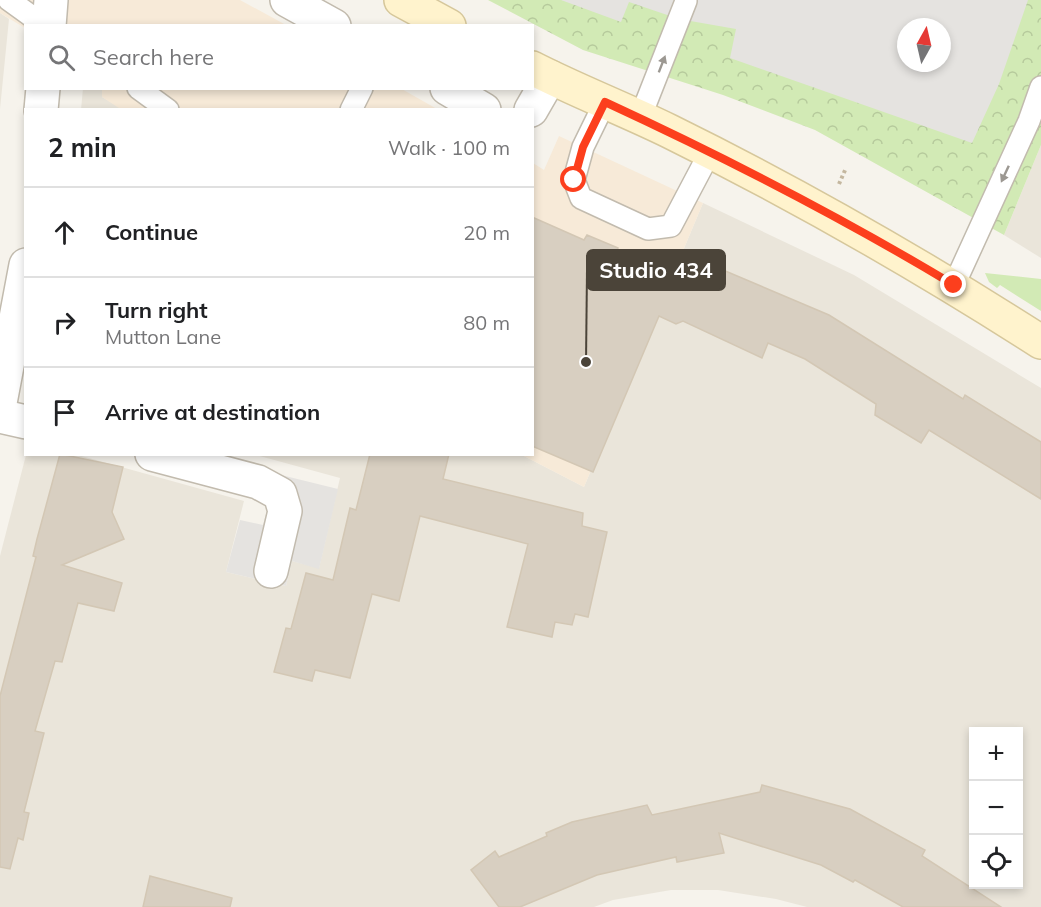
<!DOCTYPE html>
<html lang="en">
<head>
<meta charset="utf-8">
<style>
	body { margin:0; font-family:Mulish,sans-serif; background:#f6f6f6; color:#202124 }
	.controls { position:absolute; right:18px; bottom:18px; display:grid; overflow:hidden; border-radius:0px; box-shadow:0 3px 9px #0003 }
	.controls button { width:54px; height:54px; display:grid; place-items:center; padding:0; border:0; border-bottom:2px solid #e0e0e0; background:#fff; color:#202124; font:30px sans-serif }
	.compass { position:absolute; left:897px; top:18px; width:54px; height:54px; border-radius:50%; background:#fff; box-shadow:0 3px 9px #0003; rotate:8deg }
	.stop { position:absolute; width:18px; height:18px; margin:-14px; border:4px solid #fc3f1d; border-radius:50%; background:#fff }
	.stop.end { background:#fc3f1d; border-color:#fff; box-shadow:0 2px 6px #0008 }
	.list { margin:0; padding:0; list-style:none }
	h2 { display:flex; justify-content:space-between; align-items:center; height:78px; margin:0; padding:0 24px; font-size:26px }
	h2 small { font-size:20px; font-weight:400; color:#757577 }
	.list li { display:grid; grid-template-columns:39px 1fr auto; gap:18px; align-items:center; box-sizing:border-box; height:90px; padding:0 24px; border-top:2px solid #e0e0e0 }
	.list b { display:block; font-size:22px; white-space:nowrap }
	.list p { margin:0; font-size:20px; white-space:nowrap; color:#757577 }
	.list em { font-size:20px; font-style:normal; color:#757577 }
	.icon { flex:none; width:33px; height:33px; fill:none; stroke:currentColor; stroke-width:2; stroke-linecap:round; stroke-linejoin:round }
	.map { position:relative; flex:none; width:1041px; height:907px; overflow:hidden }
	.search { position:absolute; background:#fff; box-shadow:0 3px 9px #0003; left:24px; top:24px; width:510px; height:66px; display:flex; align-items:center; gap:15px; box-sizing:border-box; padding:0 21px; border-radius:0px; color:#757577; font-size:22px }
	.panel { position:absolute; background:#fff; box-shadow:0 3px 9px #0003; left:24px; top:108px; width:510px; height:348px; border-radius:0px }
	.map>svg:first-child { display:block }
	.residential { fill:#eae5da; fill-rule:evenodd }
	.commercial { fill:#f7ead8 }
	.grass { fill:#d2eab5 }
	.park { fill:url(#park-crowns); fill-rule:evenodd }
	.parking { fill:#e5e3e0; fill-rule:evenodd }
	.building { fill:#d8cfc1; stroke:#d3c7b4; stroke-width:1.5 }
	.lines { fill:none; stroke-linecap:round; stroke-linejoin:round }
	.lane-casing { stroke:#c2bbae; stroke-width:24 }
	.street-casing { stroke:#c2bbae; stroke-width:36 }
	.secondary-casing { stroke:#d6c79b; stroke-width:36 }
	.path { stroke:#c4b79f; stroke-width:4; stroke-dasharray:3 3; stroke-linecap:butt }
	.lane { stroke:#fff; stroke-width:21 }
	.street { stroke:#fff; stroke-width:33 }
	.secondary { stroke:#fff3cd; stroke-width:33 }
	.oneway { fill:#9c9892 }
	.route { stroke:#fc3f1d; stroke-width:8 }
	.leader { fill:none; stroke:#4b4439; stroke-width:2 }
	.callout-dot { fill:#4b4439; stroke:#fff; stroke-width:2 }
	.callout { fill:#4b4439; stroke:#4b4439; stroke-width:2 }
	.callout-label { font-size:22px; text-anchor:middle; font-weight:bold; fill:#fff }
</style>
</head>
<body>
<div class="map">
<svg width="1041" height="907" viewBox="0 0 1041 907">
	<defs>
		<pattern id="park-crowns" width="20" height="18" patternUnits="userSpaceOnUse" patternTransform="scale(1.5)"><rect width="20" height="18" fill="#d2eab5"/><path d="M2 6a3 3 0 1 1 6 0M12 15a3 3 0 1 1 6 0" fill="none" stroke="#b6ca9c"/></pattern>
	</defs>
	<rect width="100%" height="100%" fill="#f6f3ec"/>
	<g class="residential">
		<path d="M0 13 9 19 0 109Z"/>
		<path d="M83 88 102 89V97L125 110H81Z"/>
		<path d="M1041 145V258L1004 235Z"/>
		<path d="M703 203 854 275 1041 388V907H807L776 899 718 890H671L613 900 594 907H0V556L26 455H78L244 501 226 572 286 586 292 561 319 568 340 478 256 455H522L584 487ZM974 732H1018V884H974Z"/>
	</g>
	<g class="commercial">
		<path d="M0 0H240L286 25 26 26 25 28 0 13Z"/>
		<path d="M102 88H400L437 109 122 110 102 97Z"/>
		<path d="M559 136 703 203 584 487 522 455 532 454 533 163 544 170Z"/>
	</g>
	<path class="grass" d="M985 273 1041 279V311L1000 285 997 288 989 282Z"/>
	<path class="park" d="M488 0H1041V145L1004 235 815 130 723 95 583 50ZM906 27H942V63H906Z"/>
	<g class="parking">
		<path d="M561 0H1028L999 84 972 143 730 58 736 29 679 19 629 2 621 22ZM906 27H942V63H906Z"/>
		<path d="M277 474 338 489 319 569 292 561 286 586 226 572 240 520 263 525Z"/>
	</g>
	<g class="building">
		<path d="M532 217 584 240 587 235 618 248 616 254 679 280 690 256 829 315 963 399 965 395 1041 442V499L929 430 921 443 875 415 876 404 805 359 768 343 762 358 683 321 676 324 659 316 593 472 532 446Z"/>
		<path d="M60 454 123 467 112 512 124 539 62 565 122 583 114 611 78 603 62 662 55 661 35 731 44 733 24 812 29 813 23 840 18 838 10 869 0 867V696L36 557 33 556 37 539Z"/>
		<path d="M370 454H449L443 479 583 513 582 526 607 532 588 617 575 614 572 625 555 622 552 637 507 627 528 544 420 516 399 601 372 594 350 678 315 670 312 681 274 672 286 628 291 629 306 573 333 580 350 508 356 510Z"/>
		<path d="M762 785 850 809 925 850 922 856 1001 907H903L855 880 853 882 821 865 719 833 724 853 677 862 676 857 597 875 520 907H499L471 870 495 851 499 857 547 836 546 833 572 822 647 805 652 815 760 792Z"/>
		<path d="M150 876 232 898 230 907H143Z"/>
	</g>
	<g class="lines">
		<g class="lane-casing">
			<g id="lane">
				<path d="M9 0 45 26"/>
				<path d="M138 88 168 110"/>
				<path d="M605 102 583 147 574 180 581 198 648 229 671 226 710 152"/>
				<path d="M351 110 362 88"/>
				<path d="M640 118 686 1"/>
				<path d="M954 285 1029 121 1041 87"/>
			</g>
		</g>
		<g class="street-casing">
			<g id="street">
				<path d="M287 0 334 26"/>
				<path d="M49 26 51 0"/>
				<path d="M447 88 484 110"/>
				<path d="M41 110 43 88"/>
				<path d="M531 110 550 77"/>
				<path d="M0 403 26 265"/>
				<path d="M0 416 26 422"/>
				<path d="M152 454 258 482 280 494 285 511 271 571"/>
			</g>
		</g>
		<g class="secondary-casing">
			<g id="secondary">
				<path d="M401 0 449 26"/>
				<path d="M532 68C577 91 624 109 669 131 799 195 919 264 1041 342"/>
			</g>
		</g>
		<path class="path" d="M839 184 846 168"/>
		<use href="#lane" class="lane"/>
		<use href="#street" class="street"/>
		<use href="#secondary" class="secondary"/>
	</g>
	<defs><path id="oneway-solid" d="M-6-.8H1V-3.2L6.5 0L1 3.2V.8H-6Z" transform="scale(1.5)"/></defs>
	<g class="oneway">
		<use href="#oneway-solid" transform="translate(662 64) rotate(-69)"/>
		<use href="#oneway-solid" transform="translate(1005 174) rotate(115)"/>
	</g>
	<g class="lines">
		<path class="route" d="M574 180 583 147 605 102C724 157 841 217 954 285"/>
	</g>
	<path class="leader" d="M586 362L587 270"/>
	<circle class="callout-dot" cx="586" cy="362" r="6"/>
	<rect class="callout" x="587" y="250" width="138" height="40" rx="6"/>
	<g class="callout-label">
		<text x="656" y="278">Studio 434</text>
	</g>
</svg>
<div class="controls">
<button>+</button>
<button>−</button>
<button><svg class="icon" aria-label="locate" viewBox="0 0 24 24"><circle cx="12" cy="12" r="6"/><path d="M12 2v4M12 18v4M2 12h4M18 12h4"/></svg></button>
</div>
<svg class="compass" viewBox="-18 -18 36 36"><path d="M0-13l5 13h-10z" fill="#e53935"/><path d="M0 13l5-13h-10z" fill="#757577"/></svg>
<div class="stop" style="left:574px;top:180px"></div>
<div class="stop end" style="left:954px;top:285px"></div>
<div class="search"><svg class="icon" aria-label="search" viewBox="0 0 24 24"><circle cx="10" cy="10" r="6"/><path d="M15 15l6 6"/></svg>Search here</div>
<section class="panel">
<h2>2 min<small>Walk · 100 m</small></h2>
<ul class="list">
<li><svg class="icon" aria-label="ahead" viewBox="0 0 24 24"><path d="M12 20V5M6 11l6-6 6 6"/></svg><div><b>Continue</b></div><em>20 m</em></li>
<li><svg class="icon" aria-label="right" viewBox="0 0 24 24"><path d="M7 20v-9h11M14 6l5 5-5 5"/></svg><div><b>Turn right</b><p>Mutton Lane</p></div><em>80 m</em></li>
<li><svg class="icon" aria-label="arrive" viewBox="0 0 24 24"><path d="M6 21V4h12l-3 4 3 4H6"/></svg><div><b>Arrive at destination</b></div></li>
</ul>
</section>
</div>
</body>
</html>
